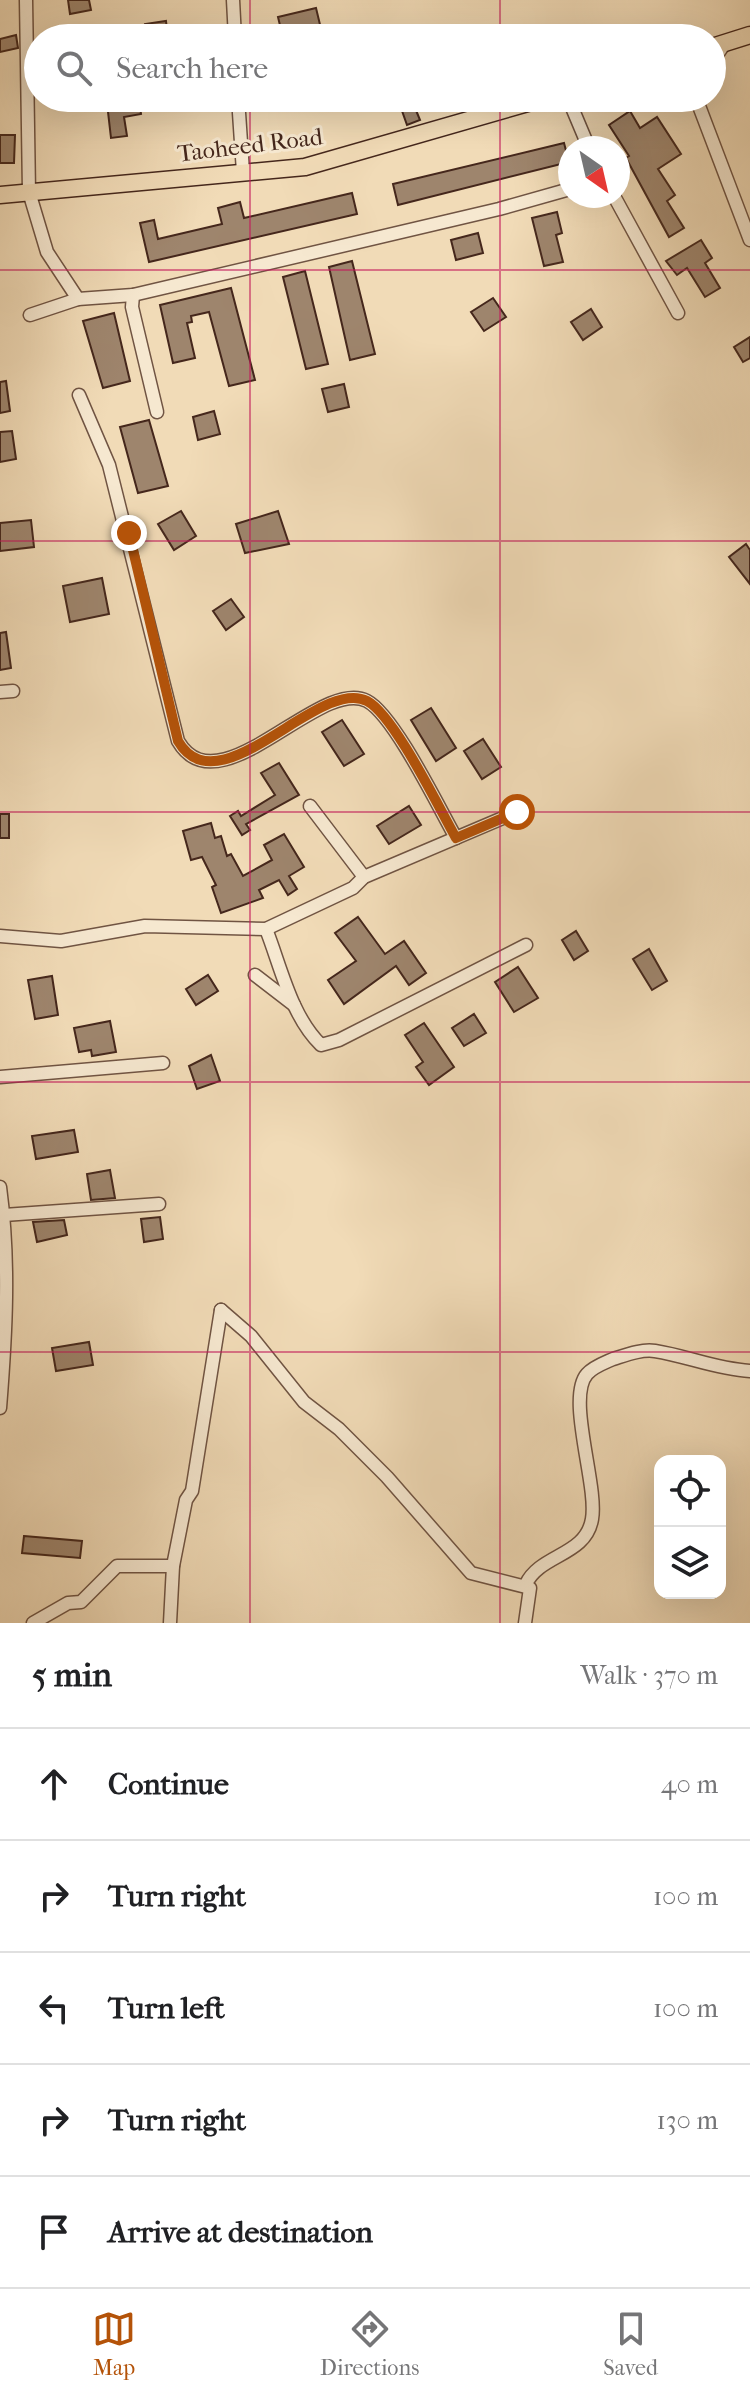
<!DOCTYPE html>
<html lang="en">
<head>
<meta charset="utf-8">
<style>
	body { margin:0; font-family:"IM FELL French Canon",serif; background:#f2f2f2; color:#202124 }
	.controls { position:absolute; right:24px; bottom:24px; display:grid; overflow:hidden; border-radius:16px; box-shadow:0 8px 32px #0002 }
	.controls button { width:72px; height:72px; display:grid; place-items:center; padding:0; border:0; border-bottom:2px solid #e0e0e0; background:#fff; color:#202124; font:40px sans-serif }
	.compass { position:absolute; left:558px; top:136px; width:72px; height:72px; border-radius:50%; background:#fff; box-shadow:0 8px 32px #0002; rotate:146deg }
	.stop { position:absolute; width:24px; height:24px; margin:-18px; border:6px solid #b45309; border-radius:50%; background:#fff }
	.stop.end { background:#b45309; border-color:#fff; box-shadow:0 2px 8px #0008 }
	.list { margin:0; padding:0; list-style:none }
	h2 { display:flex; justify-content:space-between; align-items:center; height:104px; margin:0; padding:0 32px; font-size:34px }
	h2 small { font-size:26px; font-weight:400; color:#757577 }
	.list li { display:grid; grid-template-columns:52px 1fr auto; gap:24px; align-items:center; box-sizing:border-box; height:112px; padding:0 32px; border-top:2px solid #e0e0e0 }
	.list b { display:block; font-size:30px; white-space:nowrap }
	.list em { font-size:26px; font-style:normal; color:#757577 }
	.icon { flex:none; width:44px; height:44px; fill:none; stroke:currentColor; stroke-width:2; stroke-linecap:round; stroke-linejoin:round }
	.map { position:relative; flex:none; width:750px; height:1623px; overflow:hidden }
	.search { position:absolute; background:#fff; box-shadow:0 8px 32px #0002; left:24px; right:24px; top:24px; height:88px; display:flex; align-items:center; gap:20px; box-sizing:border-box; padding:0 28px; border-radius:44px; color:#757577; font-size:30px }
	.sheet { height:664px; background:#fff }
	nav { display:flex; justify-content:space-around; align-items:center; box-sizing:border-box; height:112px; border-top:2px solid #e0e0e0; background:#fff; font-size:22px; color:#757577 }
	nav a { display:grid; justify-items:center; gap:4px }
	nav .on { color:#b45309 }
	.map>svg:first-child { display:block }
	.building { fill:#9e856d; stroke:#45271c; stroke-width:2 }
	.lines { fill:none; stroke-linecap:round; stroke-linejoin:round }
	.minor-casing { stroke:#705443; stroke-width:15 }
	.major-casing { stroke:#45271c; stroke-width:19 }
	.minor { stroke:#f6e8d0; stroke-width:12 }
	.major { stroke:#f1dbb7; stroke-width:16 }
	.route { stroke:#b45309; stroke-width:10 }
	.grid { fill:none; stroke:#c2185b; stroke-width:2; stroke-opacity:0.55 }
	.labels { text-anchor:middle; stroke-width:6; stroke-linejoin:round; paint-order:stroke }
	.street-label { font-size:24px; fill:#45271c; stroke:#f6e8d0 }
</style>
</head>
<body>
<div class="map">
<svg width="750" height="1623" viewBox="0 0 750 1623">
	<rect width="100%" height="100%" fill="#f1dbb7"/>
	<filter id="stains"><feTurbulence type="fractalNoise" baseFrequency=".0025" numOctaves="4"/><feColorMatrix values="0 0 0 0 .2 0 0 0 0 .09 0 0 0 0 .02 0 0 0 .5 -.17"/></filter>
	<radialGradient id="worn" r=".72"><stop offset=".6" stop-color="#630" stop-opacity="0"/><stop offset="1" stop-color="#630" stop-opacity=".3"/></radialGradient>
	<g class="building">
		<path d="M68 0H89L91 10 70 14Z"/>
		<path d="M316 8 322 33 283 38 278 17Z"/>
		<path d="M166 21 168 38H146L145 24Z"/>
		<path d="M16 35 18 48 0 52V39Z"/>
		<path d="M139 99 141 114 124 117 127 136 111 138 107 103Z"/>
		<path d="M413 103 420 120 407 125 401 108Z"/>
		<path d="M630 111 640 128 657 117 681 154 658 169 675 195 667 201 684 228 669 237 626 158 629 156 609 125Z"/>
		<path d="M0 135H15L14 163H0Z"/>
		<path d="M564 143 569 162 398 205 393 184Z"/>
		<path d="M352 193 357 214 149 262 140 223 154 220 158 239 222 224 218 208 240 202 244 218Z"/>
		<path d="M557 212 562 233 556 235 563 262 544 266 532 218Z"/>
		<path d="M478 233 483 253 456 260 451 240Z"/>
		<path d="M701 240 712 258 705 263 720 288 705 297 687 268 677 275 666 261Z"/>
		<path d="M352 261 375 354 350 360 329 267Z"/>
		<path d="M305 271 328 364 306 369 283 277Z"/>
		<path d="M231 288 255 380 229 386 209 312 191 316 192 322 187 323 195 358 173 363 160 305Z"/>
		<path d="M493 298 506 317 484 331 471 312Z"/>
		<path d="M591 309 602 327 583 340 571 322Z"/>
		<path d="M114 313 130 381 103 388 83 321Z"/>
		<path d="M750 337V358L743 362 734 347Z"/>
		<path d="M6 381 10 411 0 413V382Z"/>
		<path d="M344 384 349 407 328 412 322 389Z"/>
		<path d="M214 411 220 434 198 440 193 417Z"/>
		<path d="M149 420 168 486 138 493 120 427Z"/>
		<path d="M12 431 16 459 0 462V432Z"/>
		<path d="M181 511 196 536 174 550 158 524Z"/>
		<path d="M278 511 289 544 245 553 236 524Z"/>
		<path d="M31 520 34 547 0 551V523Z"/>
		<path d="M746 544 750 550V584L729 557Z"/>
		<path d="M102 578 109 614 70 622 63 586Z"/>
		<path d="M231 599 244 617 226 630 213 611Z"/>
		<path d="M6 632 11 668 0 670V633Z"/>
		<path d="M431 708 456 748 436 761 411 720Z"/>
		<path d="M342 720 364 754 344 766 322 732Z"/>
		<path d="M483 739 501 767 482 779 464 751Z"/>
		<path d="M279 763 299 795 246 824 250 830 242 835 230 816 238 811 241 816 275 795 261 773Z"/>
		<path d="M409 806 421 825 389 844 377 826Z"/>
		<rect x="0" y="814" width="9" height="24"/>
		<path d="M211 823 215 838 221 836 227 856 231 854 243 876 272 860 264 845 284 834 304 867 289 876 297 889 288 895 279 880 259 890 263 898 221 913 212 887 216 885 202 857 191 860 183 831Z"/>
		<path d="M358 917 385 954 404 941 426 973 409 985 396 966 344 1004 328 980 356 961 335 933Z"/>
		<path d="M576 931 588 951 574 960 562 940Z"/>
		<path d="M649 949 667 981 652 990 633 959Z"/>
		<path d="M518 967 538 998 514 1012 495 982Z"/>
		<path d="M208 975 218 991 196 1005 186 989Z"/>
		<path d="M52 976 58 1015 35 1019 28 980Z"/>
		<path d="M474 1014 486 1033 464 1046 452 1028Z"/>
		<path d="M110 1021 116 1052 92 1056 91 1050 79 1052 74 1028Z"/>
		<path d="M424 1023 454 1067 429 1085 416 1067 423 1062 405 1035Z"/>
		<path d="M211 1055 220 1081 197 1089 189 1066Z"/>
		<path d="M74 1130 78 1152 36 1159 32 1136Z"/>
		<path d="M110 1170 115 1198 91 1200 87 1174Z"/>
		<path d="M160 1217 163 1239 144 1242 141 1219Z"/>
		<path d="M64 1220 67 1235 37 1242 33 1222Z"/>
		<path d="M89 1342 93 1365 56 1371 52 1348Z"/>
		<path d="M24 1536 82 1541 80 1558 22 1553Z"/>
	</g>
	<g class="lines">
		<g class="minor-casing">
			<g id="minor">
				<path d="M26 0 29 192 47 252 78 299 133 295 499 209 570 189"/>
				<path d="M233 0 235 38"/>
				<path d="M712 62 725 43"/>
				<path d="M238 98 243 172"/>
				<path d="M568 98 589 148"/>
				<path d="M696 98 750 240"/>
				<path d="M614 196 678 313"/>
				<path d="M133 295 132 307 157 412"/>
				<path d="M30 315 78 299"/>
				<path d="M79 395 109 465 178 741C219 811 320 676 367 701 394 715 439 808 456 838"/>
				<path d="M0 692 13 691"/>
				<path d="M310 806 364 877"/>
				<path d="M266 929C281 967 291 1016 321 1045L339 1040 526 945"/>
				<path d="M0 936 61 941 145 926 266 929 353 888 364 877 517 812"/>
				<path d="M255 975 294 1005"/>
				<path d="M0 1077 163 1063"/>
				<path d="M0 1187C10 1262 6 1333 0 1408"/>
				<path d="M4 1215 159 1204"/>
				<path d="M221 1310 251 1336 304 1402 339 1429 387 1477 471 1573 530 1588 525 1623"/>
				<path d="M526 1584C540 1554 586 1556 592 1519 598 1485 566 1398 587 1374 593 1367 604 1363 613 1359 626 1355 641 1349 655 1351 687 1356 716 1369 750 1371"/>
				<path d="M33 1623 68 1603 81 1602 117 1566H173"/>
				<path d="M170 1623 173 1566 186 1500 192 1491 221 1310"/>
			</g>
		</g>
		<g class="major-casing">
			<g id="major">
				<path d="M712 47 750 35"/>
				<path d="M0 195 305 167 545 98"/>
			</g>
		</g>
		<use href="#minor" class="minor"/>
		<use href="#major" class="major"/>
	</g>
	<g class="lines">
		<path class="route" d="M129 533 178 741C219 811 319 676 367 701 394 715 439 808 456 838L517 812"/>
	</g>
	<path class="grid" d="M250 0V38M500 0V38M250 98V1623M500 98V1623M0 270H750M0 541H750M0 812H750M0 1082H750M0 1352H750"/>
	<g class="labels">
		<g class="street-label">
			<text transform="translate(250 145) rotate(-7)" y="8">Taoheed Road</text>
		</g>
	</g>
	<rect width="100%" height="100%" filter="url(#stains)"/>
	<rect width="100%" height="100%" fill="url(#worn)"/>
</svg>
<div class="controls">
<button><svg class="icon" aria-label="locate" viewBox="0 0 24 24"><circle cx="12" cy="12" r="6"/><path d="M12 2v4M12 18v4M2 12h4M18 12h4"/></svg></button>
<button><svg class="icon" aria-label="layers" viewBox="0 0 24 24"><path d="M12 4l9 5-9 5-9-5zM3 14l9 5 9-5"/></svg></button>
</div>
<svg class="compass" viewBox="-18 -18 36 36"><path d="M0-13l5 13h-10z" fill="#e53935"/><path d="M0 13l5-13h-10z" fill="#757577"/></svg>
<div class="stop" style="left:517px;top:812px"></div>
<div class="stop end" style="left:129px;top:533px"></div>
<div class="search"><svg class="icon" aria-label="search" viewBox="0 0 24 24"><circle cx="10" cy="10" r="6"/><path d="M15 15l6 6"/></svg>Search here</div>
</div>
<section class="sheet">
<h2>5 min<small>Walk · 370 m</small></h2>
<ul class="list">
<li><svg class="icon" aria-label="ahead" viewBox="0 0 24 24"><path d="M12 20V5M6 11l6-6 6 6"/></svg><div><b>Continue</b></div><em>40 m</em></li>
<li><svg class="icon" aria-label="right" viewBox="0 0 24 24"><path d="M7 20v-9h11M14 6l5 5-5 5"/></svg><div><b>Turn right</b></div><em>100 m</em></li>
<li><svg class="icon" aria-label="left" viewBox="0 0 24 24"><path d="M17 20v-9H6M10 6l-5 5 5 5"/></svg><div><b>Turn left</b></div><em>100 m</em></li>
<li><svg class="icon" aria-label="right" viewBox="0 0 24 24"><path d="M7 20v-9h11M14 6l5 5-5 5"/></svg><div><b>Turn right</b></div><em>130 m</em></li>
<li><svg class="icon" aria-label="arrive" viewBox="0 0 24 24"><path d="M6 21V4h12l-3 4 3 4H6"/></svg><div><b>Arrive at destination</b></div></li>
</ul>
</section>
<nav>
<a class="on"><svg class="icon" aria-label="map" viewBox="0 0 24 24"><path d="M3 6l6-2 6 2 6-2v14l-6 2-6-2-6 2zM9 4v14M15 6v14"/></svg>Map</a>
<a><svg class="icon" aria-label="directions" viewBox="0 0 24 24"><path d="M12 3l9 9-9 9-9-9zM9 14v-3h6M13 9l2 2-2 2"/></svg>Directions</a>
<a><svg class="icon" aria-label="saved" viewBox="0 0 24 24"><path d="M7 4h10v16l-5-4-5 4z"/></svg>Saved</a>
</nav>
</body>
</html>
